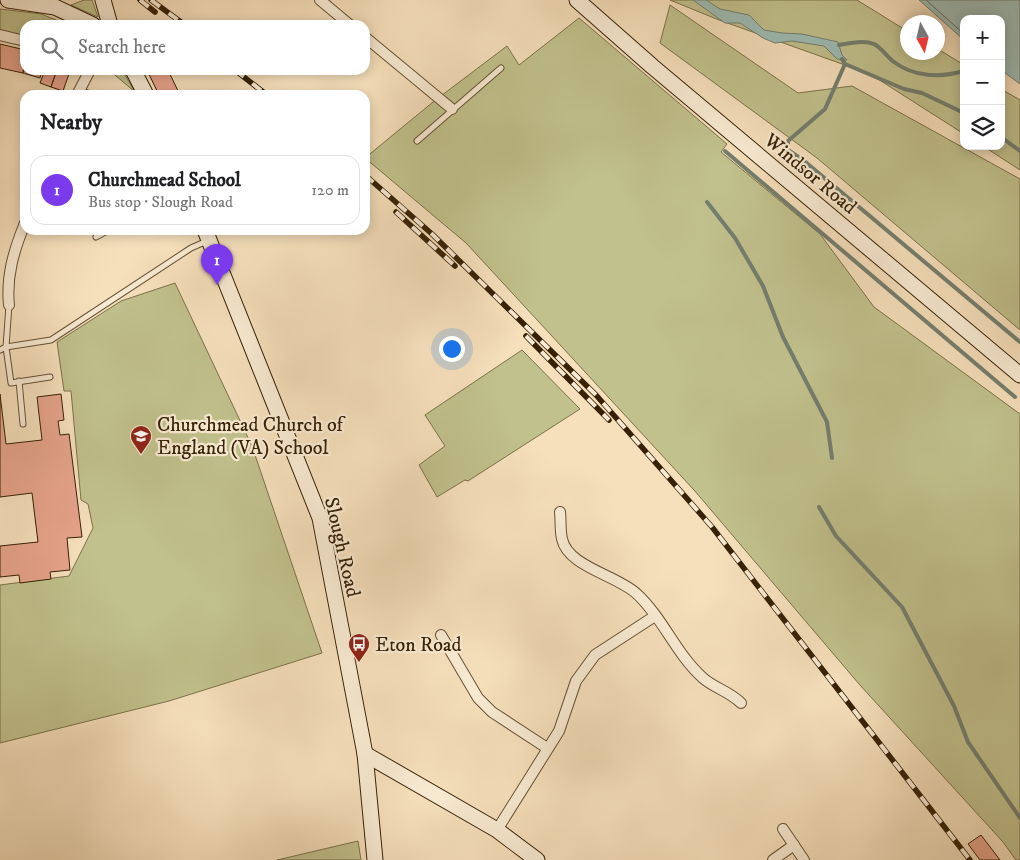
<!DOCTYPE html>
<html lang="en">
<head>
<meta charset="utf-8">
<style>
	body { margin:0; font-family:"IM FELL DW Pica",serif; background:#f2f2f2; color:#202124 }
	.controls { position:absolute; right:15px; top:15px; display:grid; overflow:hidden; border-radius:10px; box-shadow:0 2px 12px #0003 }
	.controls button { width:45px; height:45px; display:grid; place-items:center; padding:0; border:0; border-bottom:1px solid #e0e0e0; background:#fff; color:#202124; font:25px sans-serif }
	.compass { position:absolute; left:900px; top:15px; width:45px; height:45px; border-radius:50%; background:#fff; box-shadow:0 2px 12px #0003; rotate:172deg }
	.you { position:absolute; left:451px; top:348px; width:18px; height:18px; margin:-12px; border:4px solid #fff; border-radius:50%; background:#1a73e8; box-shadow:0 0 0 8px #1a73e833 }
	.badge { display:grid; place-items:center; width:32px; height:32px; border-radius:50%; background:#7c3aed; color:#fff; font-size:16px; font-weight:700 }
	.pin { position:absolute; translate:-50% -41px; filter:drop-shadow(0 1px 2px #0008) }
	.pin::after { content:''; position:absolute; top:26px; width:18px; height:15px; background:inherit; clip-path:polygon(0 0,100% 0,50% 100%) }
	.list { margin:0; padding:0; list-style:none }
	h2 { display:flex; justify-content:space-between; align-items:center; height:65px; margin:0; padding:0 20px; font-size:21px }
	h2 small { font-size:16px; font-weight:400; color:#757577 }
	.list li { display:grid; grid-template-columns:32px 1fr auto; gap:15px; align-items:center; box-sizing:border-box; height:70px; margin:0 10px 10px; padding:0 10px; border:1px solid #e0e0e0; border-radius:15px }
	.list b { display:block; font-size:19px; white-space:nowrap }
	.list p { margin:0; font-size:16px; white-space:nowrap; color:#757577 }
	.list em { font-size:16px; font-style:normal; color:#757577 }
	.icon { flex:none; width:28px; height:28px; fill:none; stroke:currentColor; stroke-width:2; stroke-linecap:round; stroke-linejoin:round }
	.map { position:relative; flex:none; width:1020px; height:860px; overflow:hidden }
	.search { position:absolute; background:#fff; box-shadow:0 2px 12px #0003; left:20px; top:20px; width:350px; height:55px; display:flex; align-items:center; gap:12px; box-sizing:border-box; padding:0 18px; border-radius:15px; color:#757577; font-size:19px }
	.panel { position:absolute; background:#fff; box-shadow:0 2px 12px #0003; left:20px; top:90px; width:350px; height:145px; border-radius:15px }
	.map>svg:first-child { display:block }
	.green { fill:#c1c18d; stroke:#7c714a }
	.water { fill:#9dbcb5; stroke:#747e6f }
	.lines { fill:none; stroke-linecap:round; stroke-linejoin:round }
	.shore { stroke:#6a6e5e; stroke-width:1 }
	.stream { stroke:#747e6f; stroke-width:4 }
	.building { fill:#e7a48c; stroke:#362106 }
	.lane-casing { stroke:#665134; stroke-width:7 }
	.street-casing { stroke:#665134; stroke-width:12 }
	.secondary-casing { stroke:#362106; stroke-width:17 }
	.lane { stroke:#f9ebd3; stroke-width:5 }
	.street { stroke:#f9ebd3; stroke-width:10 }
	.secondary { stroke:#f9ebd3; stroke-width:15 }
	.rail-casing { stroke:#362106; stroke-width:5.5 }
	.rail { stroke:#f9ebd3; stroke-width:4; stroke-dasharray:11; stroke-linecap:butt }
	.labels { text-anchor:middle; stroke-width:4.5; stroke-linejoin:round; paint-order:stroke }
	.street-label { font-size:20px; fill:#362106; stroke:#f9ebd3 }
	.poi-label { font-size:20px; fill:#362106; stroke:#f9ebd3; text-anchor:start }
</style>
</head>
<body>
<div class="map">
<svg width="1020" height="860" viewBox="0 0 1020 860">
	<rect width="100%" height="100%" fill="#f6e0bc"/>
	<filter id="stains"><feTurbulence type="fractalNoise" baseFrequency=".004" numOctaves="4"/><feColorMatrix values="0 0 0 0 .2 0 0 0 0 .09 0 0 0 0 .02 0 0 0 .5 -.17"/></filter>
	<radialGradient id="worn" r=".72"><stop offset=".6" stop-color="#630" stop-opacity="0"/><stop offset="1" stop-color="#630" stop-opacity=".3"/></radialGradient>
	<g class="green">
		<path d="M84 0H92L98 17 71 5Z"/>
		<path d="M670 0H857L907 31 908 52H938V49L964 65V134L870 74 719 20Z"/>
		<path d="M670 5 798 93 852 86 1020 179V330L817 158 660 43Z"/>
		<path d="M0 9 41 14 69 25H25V38L0 32Z"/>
		<path d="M579 18 727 144 721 152 820 234 874 307 1020 414V860H1016L1003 842 859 684 694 490 466 243 365 158 433 102 507 46 519 65Z"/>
		<path d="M109 70H122L135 92Z"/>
		<path d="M1001 89 1020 100V170L983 146H1001Z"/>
		<path d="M175 283 252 446 322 653 169 701 0 743V585L69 576 93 528 88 504 81 500 71 391H64L57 342 121 301Z"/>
		<path d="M522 350 580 409 468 481 465 480 437 497 419 465 445 446 425 415Z"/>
		<path d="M358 841 361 860H277Z"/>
	</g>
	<g class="water">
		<path d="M693 0H706L720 9 749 15 764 30 782 33 802 34 838 42 842 55 847 60 837 59 824 46 792 41 775 43 763 38 740 23H725Z"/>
		<path d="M919 0H1020V84L1001 70V19H964V40Z"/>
	</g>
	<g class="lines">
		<path class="shore" d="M926 0 964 34"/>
		<g class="stream">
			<path d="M839 45C850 43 864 40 874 44 882 48 887 57 894 62 914 77 940 78 964 71"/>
			<path d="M842 59 845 64 904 89 922 93 964 113"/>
			<path d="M845 64 825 109 788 141V150L803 160 1020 342"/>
			<path d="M1001 137 1020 151"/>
			<path d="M725 151 1015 397"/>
			<path d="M707 202 735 238 763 286 783 337 827 422 832 458"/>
			<path d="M819 507 836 536 902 607 954 706 968 742 1020 818"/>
		</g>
	</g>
	<g class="building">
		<path d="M0 44 25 50 23 73 0 68Z"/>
		<path d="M25 68V70H42L40 78 23 73Z"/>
		<path d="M45 70H57L51 87 40 83Z"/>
		<path d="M57 70 70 71 63 91 51 87Z"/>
		<path d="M147 70H168L180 95H159Z"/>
		<path d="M0 394 6 444 42 440 37 397 61 394 64 420 58 421 60 435 69 434 82 537 67 538 70 570 50 572 51 579 20 583 19 575 0 577V546L38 542 32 493 0 497Z"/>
		<path d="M981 835 1000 860H980L968 844Z"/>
	</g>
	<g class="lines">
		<g class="lane-casing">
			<g id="lane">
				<path d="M80 90 92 95"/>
				<path d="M417 141 501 68"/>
				<path d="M96 237 109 230"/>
				<path d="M0 350 6 347 9 305"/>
				<path d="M50 377 11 383 6 347 51 340 191 248 207 241"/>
				<path d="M19 381 23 424"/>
			</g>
		</g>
		<g class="street-casing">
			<g id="street">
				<path d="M320 0 350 25"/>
				<path d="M0 35 25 41"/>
				<path d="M365 37 452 109"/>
				<path d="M77 95 90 70"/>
				<path d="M9 305C6 276 14 250 25 223"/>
				<path d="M560 512C561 521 560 530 562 539 568 567 617 575 637 594 663 618 676 654 703 678 714 688 729 691 741 703"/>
				<path d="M441 635 478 698 492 712 547 748"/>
				<path d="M783 829 804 860"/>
				<path d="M497 830 559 731 576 681 595 655 655 616"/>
				<path d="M773 860 794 845"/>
			</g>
		</g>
		<g class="secondary-casing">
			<g id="secondary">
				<path d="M8 0 55 7 93 25"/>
				<path d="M103 0 110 25"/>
				<path d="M577 0 653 67 1020 375"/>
				<path d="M133 70 146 95"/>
				<path d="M205 230 320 518 365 754 375 860"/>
				<path d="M365 754 497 830 537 860"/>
			</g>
		</g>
		<use href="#lane" class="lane"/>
		<use href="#street" class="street"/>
		<use href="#secondary" class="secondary"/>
		<g class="rail-casing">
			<g id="rail">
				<path d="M140 0 155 12"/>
				<path d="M151 0 185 25"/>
				<path d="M235 70 267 95"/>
				<path d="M365 175 432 234 596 395 712 527 970 860"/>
				<path d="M396 212 455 266"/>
				<path d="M526 336 609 420"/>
			</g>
		</g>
		<use href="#rail" class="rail"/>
	</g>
	<defs>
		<g id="school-pin" transform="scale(1.125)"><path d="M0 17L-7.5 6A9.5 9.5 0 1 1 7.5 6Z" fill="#8f2418" stroke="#f9ebd3"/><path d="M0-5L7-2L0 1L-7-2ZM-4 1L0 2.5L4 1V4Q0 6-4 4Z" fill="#fff"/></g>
		<g id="bus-pin" transform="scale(1.125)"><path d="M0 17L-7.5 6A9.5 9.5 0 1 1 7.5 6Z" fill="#8f2418" stroke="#f9ebd3"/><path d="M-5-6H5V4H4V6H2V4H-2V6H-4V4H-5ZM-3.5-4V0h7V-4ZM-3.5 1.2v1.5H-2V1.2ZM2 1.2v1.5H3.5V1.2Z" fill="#fff"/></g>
	</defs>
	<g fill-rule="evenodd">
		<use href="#school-pin" x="141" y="436"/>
		<use href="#bus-pin" x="359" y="644"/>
	</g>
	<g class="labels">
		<g class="street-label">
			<text transform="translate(811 173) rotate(40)" y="7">Windsor Road</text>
			<text transform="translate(343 547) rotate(77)" y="7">Slough Road</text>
		</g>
		<g class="poi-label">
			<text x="157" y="431">Churchmead Church of<tspan x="157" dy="23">England (VA) School</tspan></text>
			<text x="375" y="651">Eton Road</text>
		</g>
	</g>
	<rect width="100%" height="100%" filter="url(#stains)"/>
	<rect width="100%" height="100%" fill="url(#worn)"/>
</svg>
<div class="controls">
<button>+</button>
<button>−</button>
<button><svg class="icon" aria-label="layers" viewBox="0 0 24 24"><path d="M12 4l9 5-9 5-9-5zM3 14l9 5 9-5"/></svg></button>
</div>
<svg class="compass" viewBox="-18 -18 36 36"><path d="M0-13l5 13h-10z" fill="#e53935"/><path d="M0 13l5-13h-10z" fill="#757577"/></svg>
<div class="you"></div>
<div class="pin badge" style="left:217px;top:285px">1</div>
<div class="search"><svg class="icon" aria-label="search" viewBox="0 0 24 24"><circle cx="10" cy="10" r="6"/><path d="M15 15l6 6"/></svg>Search here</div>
<section class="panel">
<h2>Nearby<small></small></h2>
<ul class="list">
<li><span class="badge">1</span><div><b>Churchmead School</b><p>Bus stop · Slough Road</p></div><em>120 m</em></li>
</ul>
</section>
</div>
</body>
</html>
